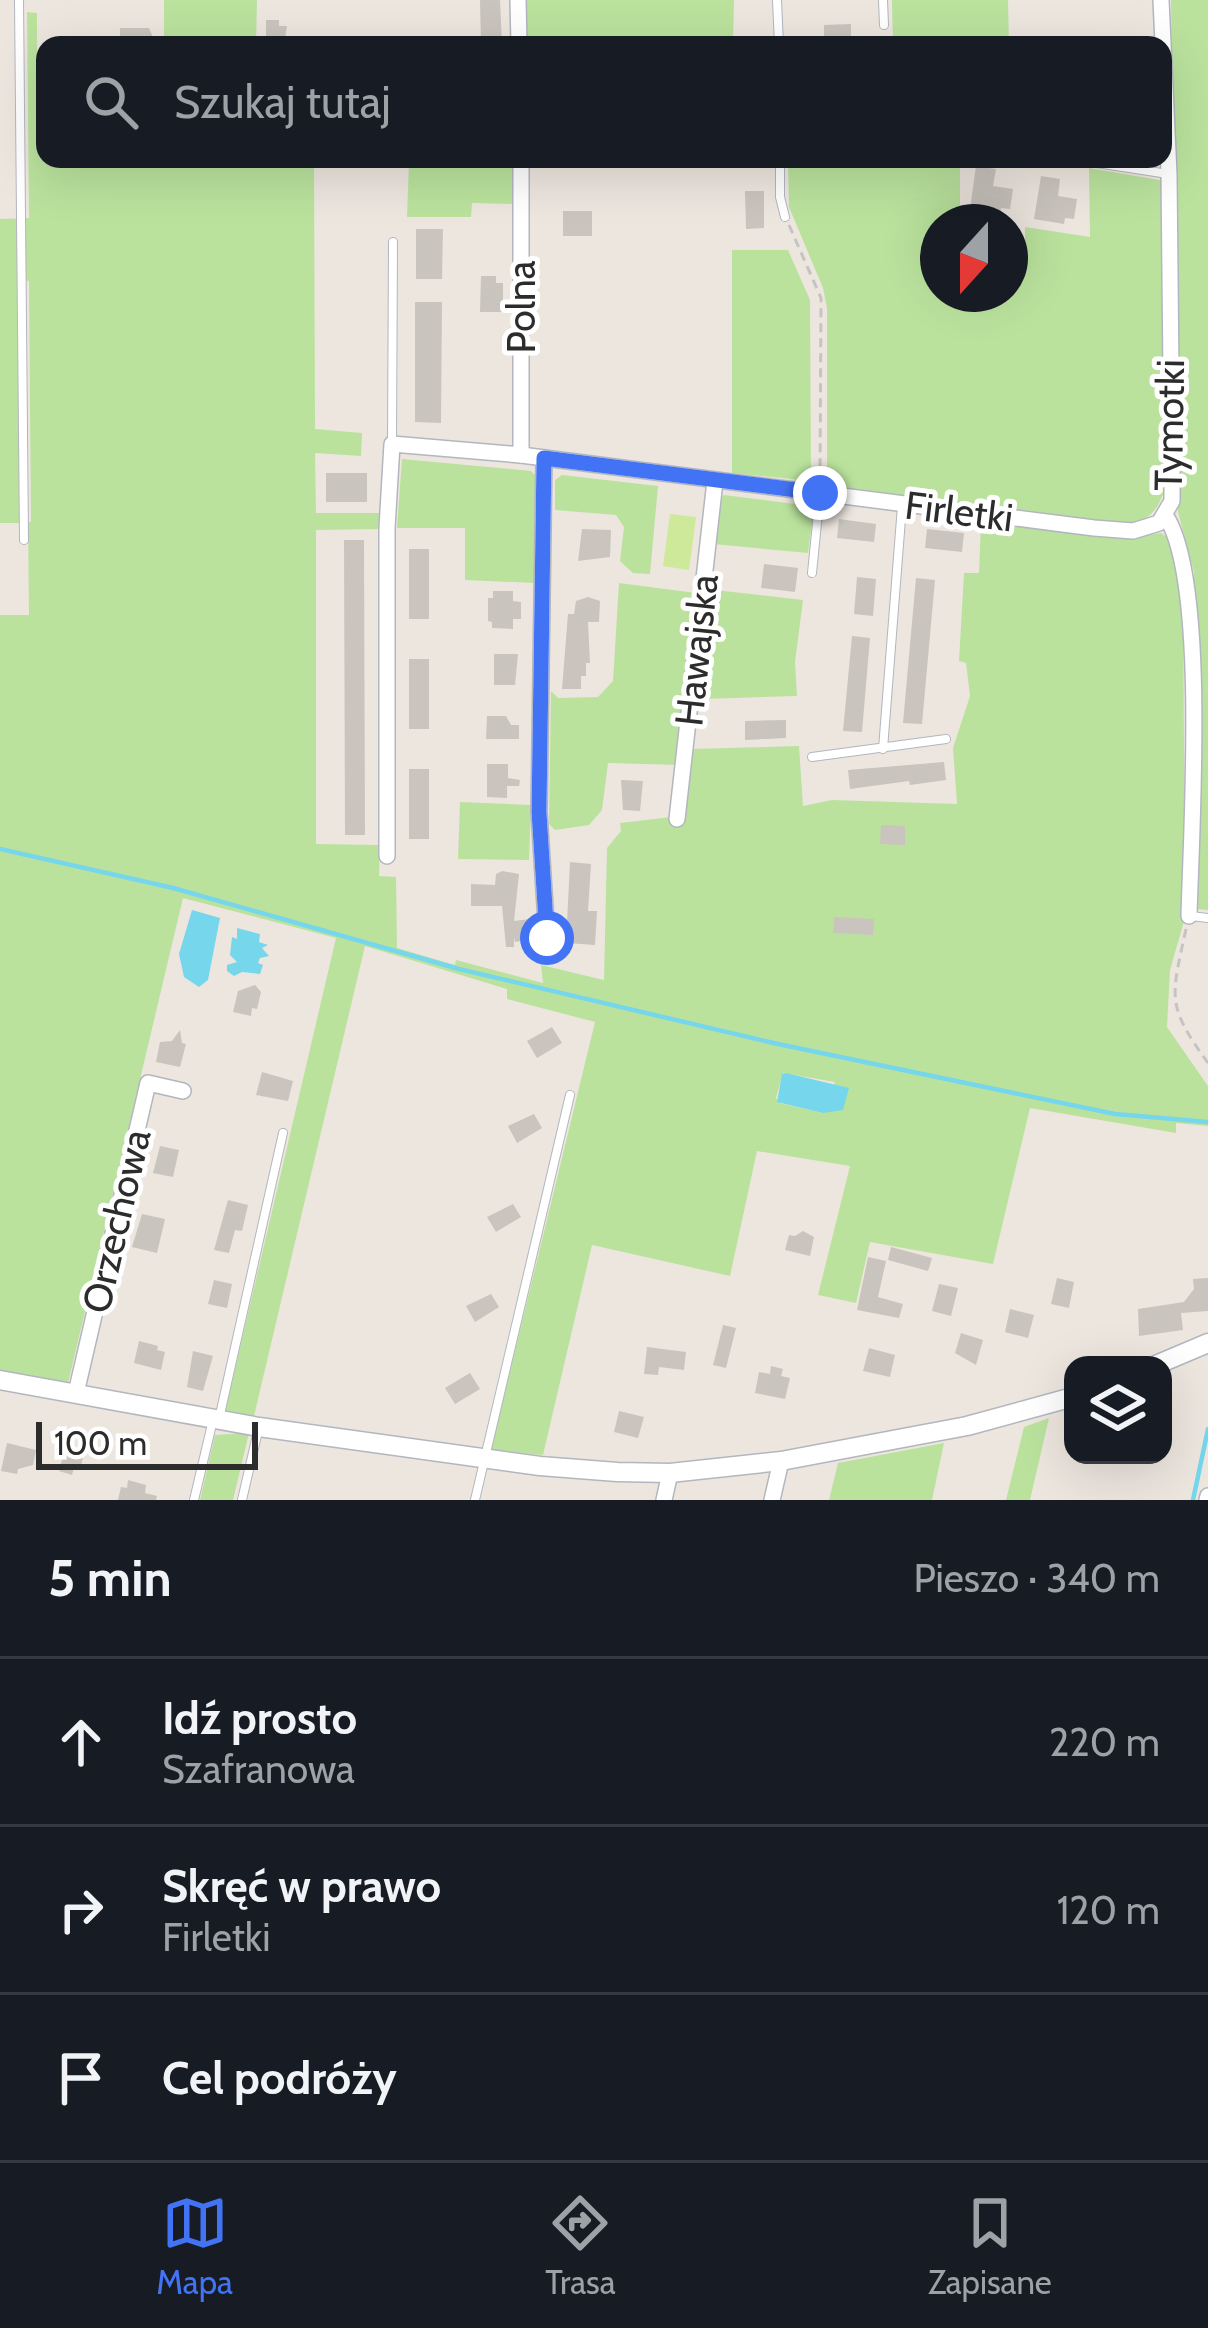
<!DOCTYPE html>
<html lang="pl">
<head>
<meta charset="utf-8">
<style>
	body { margin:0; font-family:Cabin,sans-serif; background:#20242c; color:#f1f3f6 }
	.controls { position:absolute; right:36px; bottom:36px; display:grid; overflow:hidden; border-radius:24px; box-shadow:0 12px 48px #0002 }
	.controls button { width:108px; height:108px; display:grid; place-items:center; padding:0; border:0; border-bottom:3px solid #363941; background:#171b24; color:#f1f3f6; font:60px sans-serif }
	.compass { position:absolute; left:920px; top:204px; width:108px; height:108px; border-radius:50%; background:#171b24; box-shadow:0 12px 48px #0002; rotate:201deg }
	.scale { position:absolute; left:36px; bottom:30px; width:222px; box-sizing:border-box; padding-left:12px; border:6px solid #2c2c2c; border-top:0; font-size:33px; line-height:42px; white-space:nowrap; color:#2c2c2c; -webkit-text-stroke:9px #fff; paint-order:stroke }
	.stop { position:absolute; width:36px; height:36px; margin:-27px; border:9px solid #4373f5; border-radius:50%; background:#fff }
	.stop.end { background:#4373f5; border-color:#fff; box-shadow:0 3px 12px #0008 }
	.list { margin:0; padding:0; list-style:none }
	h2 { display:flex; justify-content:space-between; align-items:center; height:156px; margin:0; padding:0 48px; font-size:51px }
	h2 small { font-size:39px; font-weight:400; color:#9ea1a6 }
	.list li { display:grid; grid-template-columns:78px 1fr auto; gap:36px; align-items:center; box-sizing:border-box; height:168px; padding:0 48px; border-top:3px solid #363941 }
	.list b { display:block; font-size:45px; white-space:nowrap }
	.list p { margin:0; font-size:39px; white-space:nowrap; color:#9ea1a6 }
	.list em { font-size:39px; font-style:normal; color:#9ea1a6 }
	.icon { flex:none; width:66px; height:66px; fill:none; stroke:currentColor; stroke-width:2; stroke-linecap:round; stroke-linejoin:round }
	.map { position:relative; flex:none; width:1208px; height:1500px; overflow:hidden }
	.search { position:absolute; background:#171b24; box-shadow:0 12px 48px #0002; left:36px; right:36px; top:36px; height:132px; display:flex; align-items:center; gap:30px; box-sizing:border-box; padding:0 42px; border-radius:24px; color:#9ea1a6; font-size:45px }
	.sheet { height:660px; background:#171b24 }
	nav { display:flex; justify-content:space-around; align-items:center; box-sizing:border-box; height:168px; border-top:3px solid #363941; background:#171b24; font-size:33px; color:#9ea1a6 }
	nav a { display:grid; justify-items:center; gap:6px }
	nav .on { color:#4373f5 }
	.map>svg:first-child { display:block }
	.green { fill:#bae29d; fill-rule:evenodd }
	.pitch { fill:#cde999 }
	.water { fill:#75d6ec }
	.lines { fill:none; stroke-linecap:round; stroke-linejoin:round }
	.stream { stroke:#75d6ec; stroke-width:4.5 }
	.building { fill:#c9c4bd }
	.service-casing { stroke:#b2b6bf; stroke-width:10 }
	.minor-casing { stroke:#b2b6bf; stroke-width:18 }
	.tertiary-casing { stroke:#b2b6bf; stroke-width:21 }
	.path { stroke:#c4c4c4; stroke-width:3; stroke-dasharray:9 6; stroke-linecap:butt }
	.service { stroke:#fff; stroke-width:8 }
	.minor { stroke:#fff; stroke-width:15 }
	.tertiary { stroke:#fff; stroke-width:18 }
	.route { stroke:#4373f5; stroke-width:15 }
	.labels { text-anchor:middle; stroke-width:10; stroke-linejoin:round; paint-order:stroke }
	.street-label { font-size:39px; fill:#2c2c2c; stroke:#fff }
</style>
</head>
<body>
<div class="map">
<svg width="1208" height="1500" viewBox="0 0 1208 1500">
	<rect width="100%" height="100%" fill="#ede6df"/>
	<g class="green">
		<path d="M164 0H257L256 45H164Z"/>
		<path d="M526 0H734L733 40 605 38 604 45H526Z"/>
		<path d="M892 0H1008L1009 45H893Z"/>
		<path d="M1171 0H1208V910L1196 909 1194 572 1178 512Z"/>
		<path d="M27 12 37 13V67L45 68V159H314L315 429 362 433 361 456 315 453 316 513H380V529L316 530V844L380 845 379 876 396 877 397 948 455 965 456 960 543 983 541 965 604 980 607 848 621 831 620 823 672 817 691 749 799 746 803 806 832 800 957 804 953 748 970 696 966 663 959 661 964 573H979L981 523 1123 539 1161 533 1170 539 1183 580 1185 918 1170 970 1167 1027 1208 1086V1126L1176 1123V1133L1030 1108 993 1264 870 1242 856 1303 818 1295 850 1166 757 1151 730 1276 592 1245 543 1455 491 1450 595 1022 507 999V989L365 946 254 1416 225 1412 336 938 183 898 68 1383 0 1370V615H29L28 522H31L29 281 19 280V523H0V219L29 218ZM783 1073 835 1082 823 1113 780 1103 776 1098Z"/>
		<path d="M513 159 514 204 472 203 471 217H407L409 162Z"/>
		<path d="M788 159H960V222H938V294H1010V239L1025 241V227L1090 237 1089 168 1165 181 1166 486C1159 507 1153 517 1132 525L836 489V482L827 474V308L823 288 789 207Z"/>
		<path d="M732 250H788L810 300 811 481 732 473Z"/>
		<path d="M402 459 531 471 538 478 535 583 465 580V528H397Z"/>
		<path d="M562 475 658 486 650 574 633 573 620 561 624 527 616 515 555 510V480Z"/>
		<path d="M724 495 810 506 814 509 808 553 713 544 717 502Z"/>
		<path d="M619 583 696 593 680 765 608 763 602 810 589 825 555 830 549 824 551 691 558 698 598 697 613 681Z"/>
		<path d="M715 590 803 600 795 662 797 696 703 699 702 630Z"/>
		<path d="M460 802 531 805 529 860 458 859Z"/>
		<path d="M1049 1418 1030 1500H1006L1024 1427Z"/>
		<path d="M249 1433 233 1500H200L215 1435Z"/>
		<path d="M944 1443 932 1500H829L838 1463Z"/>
	</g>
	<path class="pitch" d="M670 514 696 517 689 570 663 566Z"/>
	<g class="water">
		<path d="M192 910 220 918 208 980 199 987 184 977 179 954Z"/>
		<path d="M237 928 260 934 259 942 268 945 262 948 269 956 260 958 258 963 263 965 260 974 242 972 234 976 227 971V965L237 962 230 955 232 937 237 939Z"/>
		<path d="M786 1073 849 1088 843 1110 823 1113 777 1102 782 1074Z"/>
	</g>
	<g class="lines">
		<g class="stream">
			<path d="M0 849 173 888 459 969 778 1044 1115 1114 1208 1122"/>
			<path d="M1193 1500 1208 1429"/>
		</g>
	</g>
	<g class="building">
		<path d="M480 0H500L502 45H481Z"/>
		<path d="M266 20H279V26H287L284 45H266Z"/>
		<path d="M851 24V45H824V25Z"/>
		<path d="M120 28H149L154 40 150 45H120Z"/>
		<path d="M976 166 996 169 993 186 1013 189 1010 209 1001 208 1000 214 970 209Z"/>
		<path d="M1041 176 1060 179 1058 196 1077 199 1074 219 1065 218 1064 224 1034 219Z"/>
		<path d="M745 191H764V228L746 229Z"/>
		<rect x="563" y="211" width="29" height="25"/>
		<path d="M416 229H443L442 279H416Z"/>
		<path d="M481 276H496V283H503V312H480Z"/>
		<path d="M415 302H442L441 423 415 422Z"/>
		<rect x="326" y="473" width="41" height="29"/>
		<path d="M839 519 876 524 874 542 837 538Z"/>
		<path d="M582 529 611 530 610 557 578 561Z"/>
		<path d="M927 529 964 533 962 552 925 548Z"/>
		<path d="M344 540H364L365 835H345Z"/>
		<rect x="409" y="549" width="20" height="70"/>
		<path d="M764 564 798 568 795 592 761 588Z"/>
		<path d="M857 577 876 579 873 616 854 614Z"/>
		<path d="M916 578 935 580 922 724 903 723Z"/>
		<path d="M493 591H513V601L521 602V619H513V629L492 628V622L488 621V598H493Z"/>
		<path d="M588 597 600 601 599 622H588L590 663H586V676H581V689H562L568 614H574L576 601Z"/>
		<path d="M852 636 870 638 862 732 843 731Z"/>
		<path d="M494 654H518L515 685H494Z"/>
		<rect x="409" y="659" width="20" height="70"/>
		<path d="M487 716H506L511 725H519V739H486Z"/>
		<path d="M786 720V738L745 740V721Z"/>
		<path d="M944 762 946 780 910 785 909 781 850 789 848 770Z"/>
		<path d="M487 764H508V778L520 780 519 786H507V798L487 797Z"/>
		<rect x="409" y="769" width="20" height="70"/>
		<path d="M621 780 643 781 640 811 623 810Z"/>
		<path d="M881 825 905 826V845L880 844Z"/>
		<path d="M570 862 591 864 588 911H597L595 945 566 943Z"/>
		<path d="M502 871 519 874 514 921 530 919 529 940 515 942 514 937V947H506L502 906H471V884L495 885 496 874Z"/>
		<path d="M834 917 874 919 873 935 833 933Z"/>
		<path d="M255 985 261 992 257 1009 252 1008 251 1016 233 1012 238 991Z"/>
		<path d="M552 1027 562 1043 537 1058 527 1041Z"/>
		<path d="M180 1030 182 1043 186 1044 180 1067 156 1062 160 1042 172 1041Z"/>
		<path d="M262 1072 293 1081 288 1101 256 1095Z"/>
		<path d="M534 1114 542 1128 517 1143 508 1126Z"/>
		<path d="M160 1146 179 1150 173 1177 153 1173Z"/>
		<path d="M228 1200 248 1205 242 1231 235 1230 229 1253 214 1250Z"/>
		<path d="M513 1204 521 1217 496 1232 487 1217Z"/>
		<path d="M142 1214 165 1219 157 1253 132 1247Z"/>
		<path d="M803 1231 814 1237 810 1256 785 1250 789 1235 795 1236Z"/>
		<path d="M891 1247 932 1258 928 1271 888 1260Z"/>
		<path d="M868 1257 886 1261 878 1297 903 1304 899 1318 857 1310Z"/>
		<path d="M1057 1278 1074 1282 1069 1308 1051 1304Z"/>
		<path d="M1208 1278V1311L1181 1313 1183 1330 1139 1336 1138 1309 1184 1302 1194 1289 1193 1279Z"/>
		<path d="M214 1280 232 1284 227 1308 208 1304Z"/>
		<path d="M939 1284 958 1288 951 1316 932 1311Z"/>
		<path d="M491 1294 499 1307 475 1322 466 1306Z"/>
		<path d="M1010 1309 1034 1315 1028 1338 1005 1332Z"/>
		<path d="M723 1325 736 1328 726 1368 713 1365Z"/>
		<path d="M961 1333 983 1340 976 1365 955 1353Z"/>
		<path d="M139 1341 158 1346 157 1350 165 1352 161 1370 134 1363Z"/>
		<path d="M647 1347 686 1352 684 1370 659 1367 658 1375 644 1374Z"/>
		<path d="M869 1348 895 1355 890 1377 863 1371Z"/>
		<path d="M193 1351 213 1356 203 1391 187 1387Z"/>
		<path d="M771 1366 783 1369 781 1376 790 1378 785 1399 755 1393 759 1372 770 1374Z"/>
		<path d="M470 1373 480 1389 455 1404 445 1388Z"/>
		<path d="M619 1411 644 1417 638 1438 614 1432Z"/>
		<path d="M7 1443 36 1450 33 1465 18 1469 17 1474 1 1471Z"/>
		<path d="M65 1448 84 1453 80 1470 74 1468 72 1475 59 1471Z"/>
		<path d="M128 1480 146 1485 145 1493 157 1496 156 1500H118L121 1487 127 1488Z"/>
	</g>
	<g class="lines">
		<g class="service-casing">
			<g id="service">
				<path d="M19 0 24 540"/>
				<path d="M777 0 779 45"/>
				<path d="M883 0 884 25"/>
				<path d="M780 159V197L785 217"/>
				<path d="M1071 159 1168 174"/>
				<path d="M392 444 393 242"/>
				<path d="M812 573 820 493"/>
				<path d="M883 749 902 506"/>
				<path d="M812 757 946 739"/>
				<path d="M1191 916 1208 918"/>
				<path d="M219 1419 283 1133"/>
				<path d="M194 1500 213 1420"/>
				<path d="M242 1500 258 1431"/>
				<path d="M475 1500 570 1095"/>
			</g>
		</g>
		<g class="minor-casing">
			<g id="minor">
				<path d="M518 0 519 45"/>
				<path d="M521 159V455"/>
				<path d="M544 458 539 812 547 938"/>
				<path d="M1165 515C1208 577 1191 832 1189 916"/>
				<path d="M677 819 715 481"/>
				<path d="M387 856V528L392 444 521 455 1094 528 1133 531 1159 523 1172 501V475L1169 174 1161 0"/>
				<path d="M76 1393 148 1083 183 1091"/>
				<path d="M664 1500 670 1473"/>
				<path d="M772 1500 781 1461"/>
				<path d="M1207 1500 1208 1496"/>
			</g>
		</g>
		<g class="tertiary-casing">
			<g id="tertiary">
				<path d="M1156 1365 1208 1343"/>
				<path d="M0 1380 259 1427 540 1466 617 1472 670 1473 781 1461 967 1426 1073 1397"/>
			</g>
		</g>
		<g class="path">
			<path d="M789 225 821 298 820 479"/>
			<path d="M1186 929C1171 998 1166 1005 1208 1063"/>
		</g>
		<use href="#service" class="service"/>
		<use href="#minor" class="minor"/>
		<use href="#tertiary" class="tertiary"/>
	</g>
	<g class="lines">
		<path class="route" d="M547 938 539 812 544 458 820 493"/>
	</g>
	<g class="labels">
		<g class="street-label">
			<text transform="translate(521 307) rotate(-90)" y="14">Polna</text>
			<text transform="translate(1169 425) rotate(-89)" y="14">Tymotki</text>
			<text transform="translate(959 511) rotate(7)" y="14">Firletki</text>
			<text transform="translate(696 650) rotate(-84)" y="14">Hawajska</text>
			<text transform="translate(116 1221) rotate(-77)" y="14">Orzechowa</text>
		</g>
	</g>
</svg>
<div class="controls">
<button><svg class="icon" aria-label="layers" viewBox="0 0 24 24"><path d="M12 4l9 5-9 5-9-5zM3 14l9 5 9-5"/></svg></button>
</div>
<svg class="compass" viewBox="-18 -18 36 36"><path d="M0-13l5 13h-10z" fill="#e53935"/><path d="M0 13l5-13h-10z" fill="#9ea1a6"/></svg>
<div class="scale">100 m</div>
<div class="stop" style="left:547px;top:938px"></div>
<div class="stop end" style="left:820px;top:493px"></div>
<div class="search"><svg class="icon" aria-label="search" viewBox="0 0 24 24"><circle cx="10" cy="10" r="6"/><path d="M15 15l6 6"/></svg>Szukaj tutaj</div>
</div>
<section class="sheet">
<h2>5 min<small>Pieszo · 340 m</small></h2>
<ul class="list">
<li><svg class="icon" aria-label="ahead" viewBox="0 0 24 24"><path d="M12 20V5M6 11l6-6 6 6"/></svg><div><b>Idź prosto</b><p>Szafranowa</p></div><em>220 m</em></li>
<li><svg class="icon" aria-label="right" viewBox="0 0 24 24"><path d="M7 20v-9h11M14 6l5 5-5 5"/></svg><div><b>Skręć w prawo</b><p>Firletki</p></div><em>120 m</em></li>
<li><svg class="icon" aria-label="arrive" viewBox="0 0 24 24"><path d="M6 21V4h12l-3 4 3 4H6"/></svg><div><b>Cel podróży</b></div></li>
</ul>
</section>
<nav>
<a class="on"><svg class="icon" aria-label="map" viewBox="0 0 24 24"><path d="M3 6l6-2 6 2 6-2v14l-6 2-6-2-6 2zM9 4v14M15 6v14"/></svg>Mapa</a>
<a><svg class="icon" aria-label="directions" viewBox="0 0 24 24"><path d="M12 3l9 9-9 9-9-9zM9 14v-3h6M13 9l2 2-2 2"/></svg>Trasa</a>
<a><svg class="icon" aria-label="saved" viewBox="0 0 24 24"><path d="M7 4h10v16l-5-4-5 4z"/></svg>Zapisane</a>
</nav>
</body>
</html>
